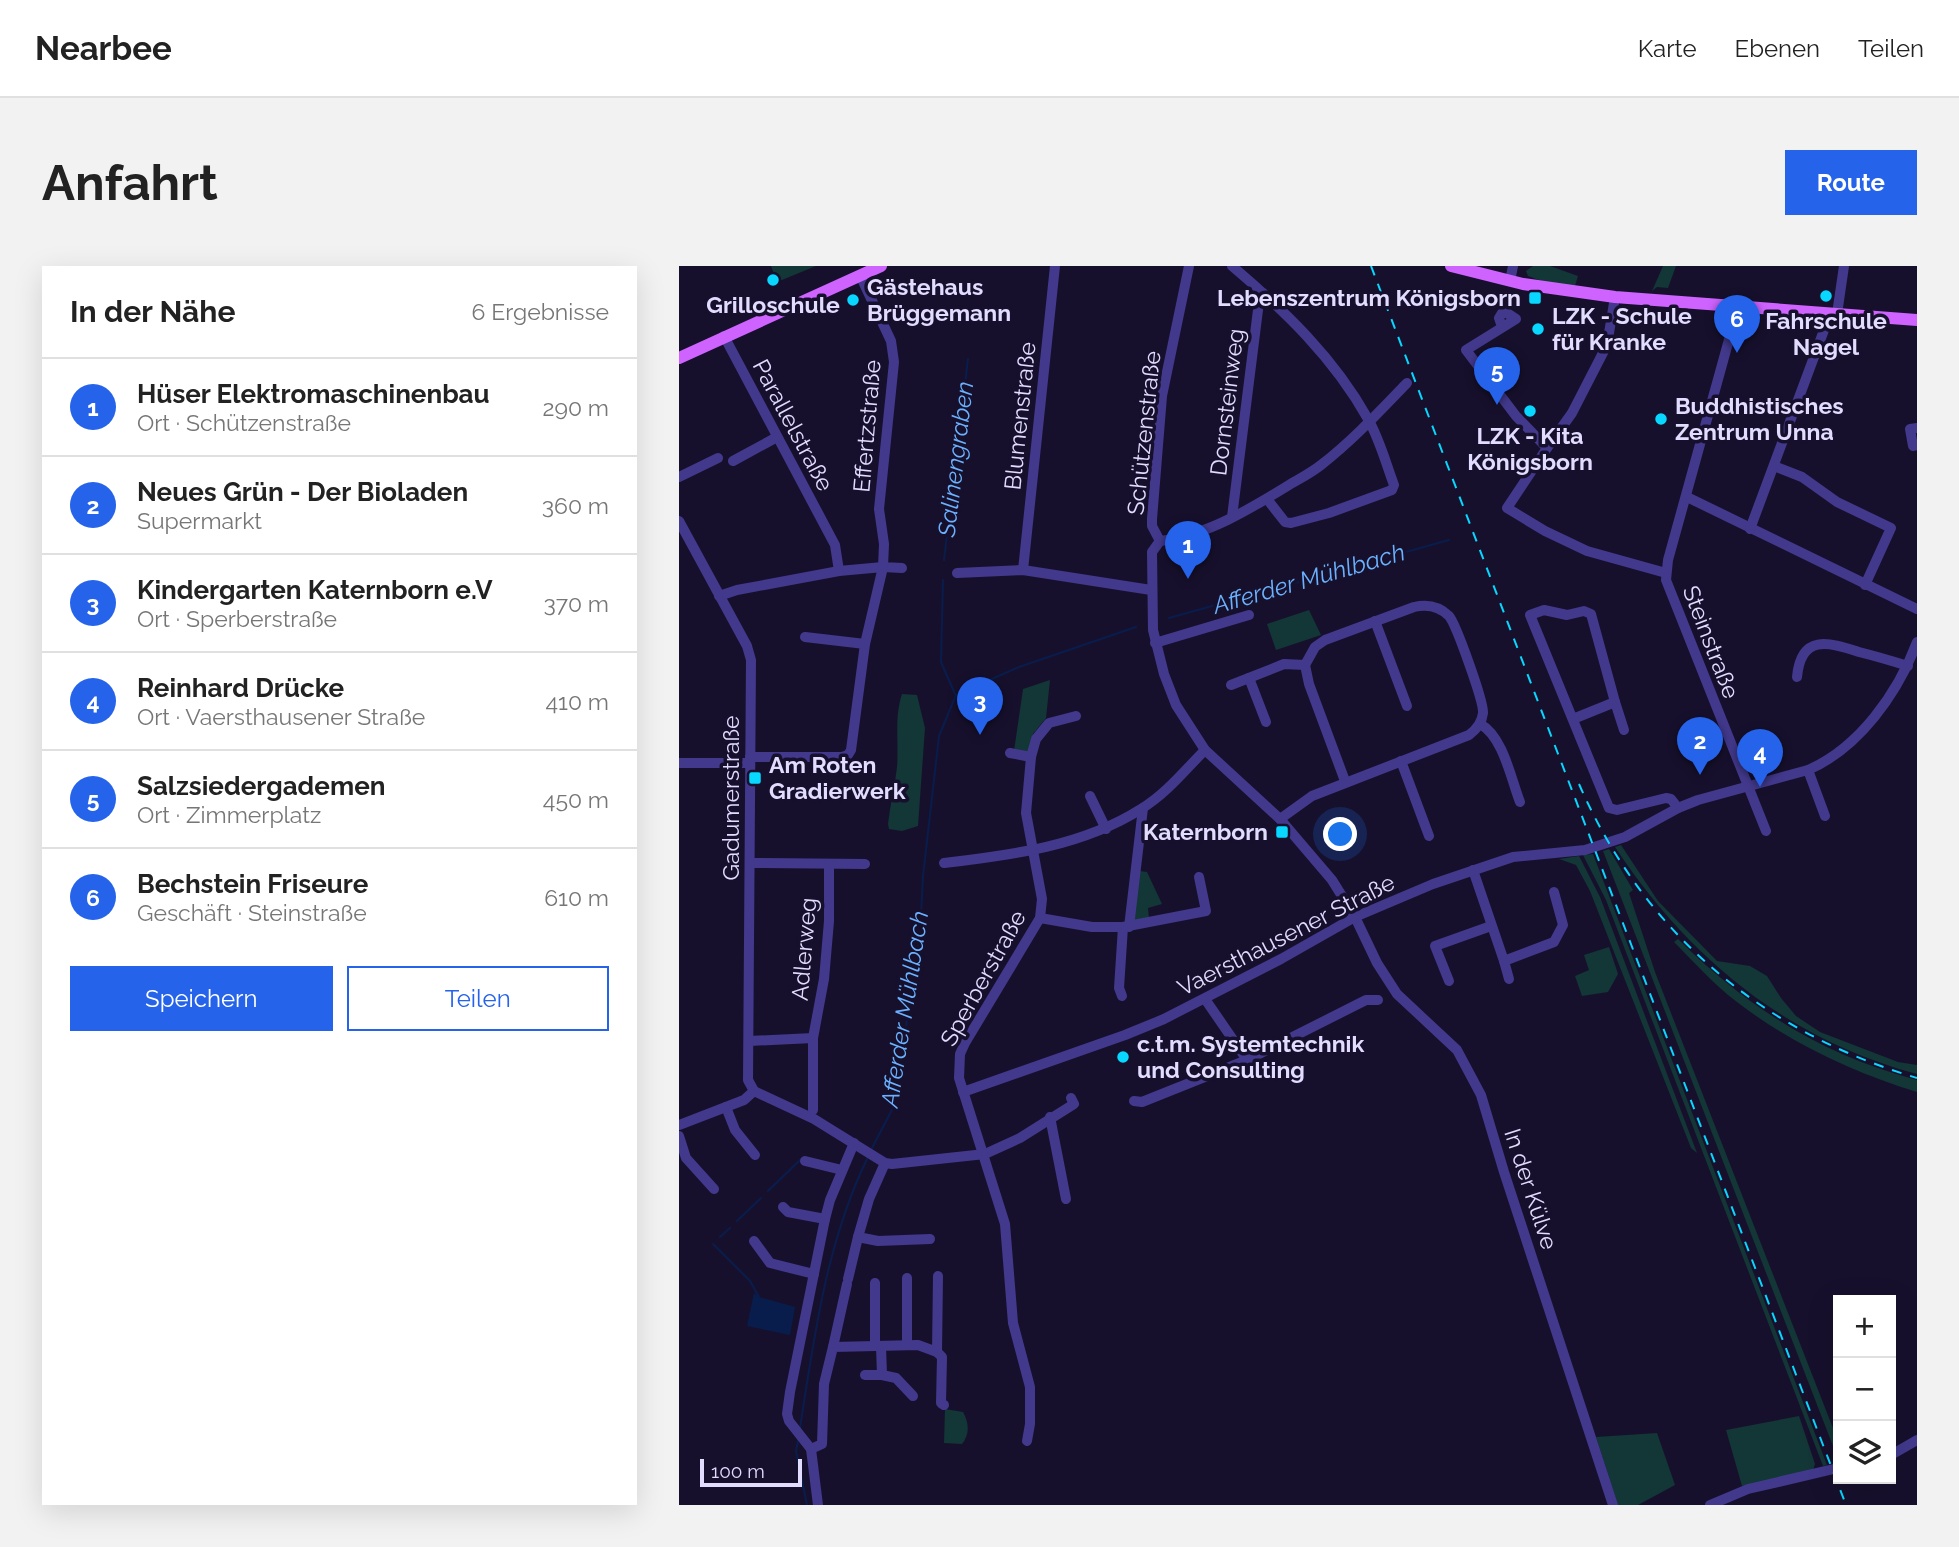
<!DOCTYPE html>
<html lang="de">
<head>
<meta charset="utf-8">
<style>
	body { margin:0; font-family:Raleway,sans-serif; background:#f2f2f2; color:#222 }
	.controls { position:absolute; right:21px; bottom:21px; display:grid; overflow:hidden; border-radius:0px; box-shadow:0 7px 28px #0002 }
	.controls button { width:63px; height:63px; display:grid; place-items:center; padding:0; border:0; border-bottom:2px solid #e0e0e0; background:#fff; color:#222; font:35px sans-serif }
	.scale { position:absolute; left:21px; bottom:18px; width:102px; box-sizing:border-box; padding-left:7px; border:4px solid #e2dcff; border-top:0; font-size:19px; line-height:24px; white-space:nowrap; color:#e2dcff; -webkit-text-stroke:5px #17102d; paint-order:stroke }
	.you { position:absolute; left:662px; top:569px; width:24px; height:24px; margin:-18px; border:5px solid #fff; border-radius:50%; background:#1a73e8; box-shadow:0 0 0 10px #1a73e833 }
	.badge { display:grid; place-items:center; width:46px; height:46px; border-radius:50%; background:#2563eb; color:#fff; font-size:23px; font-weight:700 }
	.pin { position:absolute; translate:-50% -58px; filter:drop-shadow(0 2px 4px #0008) }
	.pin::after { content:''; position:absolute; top:37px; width:24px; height:21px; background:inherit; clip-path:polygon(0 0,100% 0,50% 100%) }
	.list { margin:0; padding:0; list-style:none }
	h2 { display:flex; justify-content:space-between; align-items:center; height:91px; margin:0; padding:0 28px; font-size:30px }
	h2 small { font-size:23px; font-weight:400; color:#767676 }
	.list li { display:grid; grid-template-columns:46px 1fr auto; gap:21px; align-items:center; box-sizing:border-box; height:98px; padding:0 28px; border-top:2px solid #e0e0e0 }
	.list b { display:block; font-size:26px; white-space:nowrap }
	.list p { margin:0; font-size:23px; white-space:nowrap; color:#767676 }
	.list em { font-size:23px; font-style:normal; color:#767676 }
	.actions { display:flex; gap:14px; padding:21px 28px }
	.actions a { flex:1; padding:16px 0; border:2px solid #2563eb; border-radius:0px; text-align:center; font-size:24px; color:#2563eb }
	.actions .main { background:#2563eb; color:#fff }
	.icon { flex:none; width:38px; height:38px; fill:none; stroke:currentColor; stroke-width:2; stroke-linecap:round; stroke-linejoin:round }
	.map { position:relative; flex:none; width:1238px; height:1239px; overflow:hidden; border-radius:0px }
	header { display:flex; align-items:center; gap:42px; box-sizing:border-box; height:98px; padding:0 35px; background:#fff; border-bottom:2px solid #e0e0e0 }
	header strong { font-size:33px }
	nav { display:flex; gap:38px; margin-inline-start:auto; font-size:24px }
	.intro { display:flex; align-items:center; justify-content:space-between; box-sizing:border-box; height:168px; padding:0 42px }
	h1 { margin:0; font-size:49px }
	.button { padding:18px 32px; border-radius:0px; background:#2563eb; color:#fff; font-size:24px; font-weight:700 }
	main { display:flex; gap:42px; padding:0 42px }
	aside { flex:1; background:#fff; border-radius:0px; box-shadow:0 7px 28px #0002 }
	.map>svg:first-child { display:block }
	.green { fill:#133637 }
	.water { fill:#091d4d }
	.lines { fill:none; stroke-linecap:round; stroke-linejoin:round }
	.stream { stroke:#091d4d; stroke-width:2 }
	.minor { stroke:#42398d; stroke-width:10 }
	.major { stroke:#ce63ff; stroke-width:12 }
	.rail { stroke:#08d7ff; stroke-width:2; stroke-dasharray:10 9; stroke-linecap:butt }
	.poi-dot { fill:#08d7ff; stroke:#17102d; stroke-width:2.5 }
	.labels { text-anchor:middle; stroke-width:7; stroke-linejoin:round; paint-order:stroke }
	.poi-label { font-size:23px; font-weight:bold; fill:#e2dcff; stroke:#17102d; text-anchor:start }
	.street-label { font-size:23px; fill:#e2dcff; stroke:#17102d }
	.water-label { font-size:24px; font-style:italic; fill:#6ab1ff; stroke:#17102d }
</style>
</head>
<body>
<header>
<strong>Nearbee</strong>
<nav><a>Karte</a><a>Ebenen</a><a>Teilen</a></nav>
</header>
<div class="intro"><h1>Anfahrt</h1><a class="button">Route</a></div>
<main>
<aside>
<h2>In der Nähe<small>6 Ergebnisse</small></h2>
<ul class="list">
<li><span class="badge">1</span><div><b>Hüser Elektromaschinenbau</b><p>Ort · Schützenstraße</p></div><em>290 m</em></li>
<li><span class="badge">2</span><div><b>Neues Grün - Der Bioladen</b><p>Supermarkt</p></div><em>360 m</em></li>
<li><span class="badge">3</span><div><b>Kindergarten Katernborn e.V</b><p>Ort · Sperberstraße</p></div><em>370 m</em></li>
<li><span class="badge">4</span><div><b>Reinhard Drücke</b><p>Ort · Vaersthausener Straße</p></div><em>410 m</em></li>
<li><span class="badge">5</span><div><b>Salzsiedergademen</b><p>Ort · Zimmerplatz</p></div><em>450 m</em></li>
<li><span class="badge">6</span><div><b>Bechstein Friseure</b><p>Geschäft · Steinstraße</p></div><em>610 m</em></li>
</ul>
<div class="actions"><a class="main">Speichern</a><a>Teilen</a></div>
</aside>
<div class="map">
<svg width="1238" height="1239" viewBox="0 0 1238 1239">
	<rect width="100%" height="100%" fill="#17102d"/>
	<g class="green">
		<path d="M92 0H137L98 16Z"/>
		<path d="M854 0H871L899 10 896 20 865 16 849 10 847 5Z"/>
		<path d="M984 0H997L989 22 978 21 973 25Z"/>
		<path d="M630 344 642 369 597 384 588 358Z"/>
		<path d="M371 414 367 452 354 468 352 484 348 486 335 485 344 423Z"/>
		<path d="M223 428 238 429 246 462 239 560 223 565 210 563 209 558C211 539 216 520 218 501 220 476 215 452 223 428Z"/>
		<path d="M942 579 979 635 1038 695 1071 700 1088 710 1102 732 1117 750 1141 766 1219 796 1238 799V808C1109 774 1008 691 936 581Z"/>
		<path d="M930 583 954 624 950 627 976 706 1159 1175V1193L924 585Z"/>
		<path d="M914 588 1148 1199 1144 1200 927 634 904 589Z"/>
		<path d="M900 590 921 631 1018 887 1012 882 911 625 897 599 880 593Z"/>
		<path d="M460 605 468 606 483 638 469 642 470 652 454 655Z"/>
		<path d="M999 673C1069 742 1143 789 1238 814V826C1170 805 1105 774 1049 729 1030 713 1013 694 995 676Z"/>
		<path d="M930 681 939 708 929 726 903 730 896 710 910 704 905 689Z"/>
		<path d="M266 1143 284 1146C290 1157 291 1168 283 1178L265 1177Z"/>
		<path d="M1120 1150 1136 1198 1134 1204 1063 1220 1047 1164Z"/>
		<path d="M978 1167 996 1219 959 1239H939L917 1171Z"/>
	</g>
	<path class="water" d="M75 1027 80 1031 116 1041 111 1069 68 1060Z"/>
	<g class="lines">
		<g class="stream">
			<path d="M265 294 289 93"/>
			<path d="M264 314 262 396 276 428"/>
			<path d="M490 352 770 274"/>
			<path d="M193 882 215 840 241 668 244 610 260 470 277 429 340 401 457 361"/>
			<path d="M89 925 121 894"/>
			<path d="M58 955 82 932"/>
			<path d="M41 971 51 962"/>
			<path d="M34 978 71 1015 80 1031"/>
			<path d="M121 1162C135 1071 148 974 189 891"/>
			<path d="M119 1175 117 1185 128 1239"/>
		</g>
		<g class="minor">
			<path d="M553 0C606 45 655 92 689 153 701 174 707 198 715 219L713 224 650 247 612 257 606 256 588 233"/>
			<path d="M181 9 212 75 215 96 200 243 205 278 204 301 223 302"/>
			<path d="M831 15 834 0"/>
			<path d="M1059 41 989 294 987 314 1087 565"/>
			<path d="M1158 48 1165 0"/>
			<path d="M823 61 820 52 823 47H828L837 53 787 84 837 150 868 182 893 147 928 79 936 31"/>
			<path d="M45 70 156 279 160 305"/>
			<path d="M1238 162 1231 163 1234 180 1238 179"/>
			<path d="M868 182 828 242 866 265 908 285 987 307"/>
			<path d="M54 195 98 171"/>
			<path d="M1095 200 1123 211 1158 236 1212 262 1186 319"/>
			<path d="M0 211 39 192"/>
			<path d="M1008 231 1238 343"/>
			<path d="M553 251 580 36 584 27"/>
			<path d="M0 255 68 380 72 394 69 814 75 825"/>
			<path d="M1071 263 1151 48"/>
			<path d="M481 275 473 286 474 364 485 408 497 439 526 484 601 553 653 614 676 651 698 697 718 728 778 784 802 829 825 906 934 1239"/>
			<path d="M481 275C527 270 571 243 610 219 620 213 632 207 642 199 673 175 701 145 728 117"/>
			<path d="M481 275 473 260V253L483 130 510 0"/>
			<path d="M344 304 376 0"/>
			<path d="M278 307 344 304 472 324"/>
			<path d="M40 330 58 324 160 305 204 301 186 378 172 484 169 489 163 491H71"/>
			<path d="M696 355 728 440"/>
			<path d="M126 371 186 378"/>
			<path d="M476 377 570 349"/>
			<path d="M626 399 630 418 666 515"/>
			<path d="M1118 411C1122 368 1149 376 1180 386 1196 390 1213 395 1229 400"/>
			<path d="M570 412 587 456"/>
			<path d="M552 419 605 398 626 399 636 381 646 374 735 341C748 338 760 340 770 350 777 358 805 436 804 447 803 457 798 463 790 469L633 530 601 553"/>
			<path d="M936 436 945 464"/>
			<path d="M894 453 936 436 912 348 905 345 888 349 865 344 851 349 930 542 938 544 987 532 992 533 999 542"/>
			<path d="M801 458C824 470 832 513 841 536"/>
			<path d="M331 487 352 491"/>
			<path d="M722 495 750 570"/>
			<path d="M0 497H71"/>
			<path d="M1129 504C1180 482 1219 427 1238 376"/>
			<path d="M411 530 427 563"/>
			<path d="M71 597 186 598"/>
			<path d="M265 597C333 589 404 580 462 543 487 528 506 504 526 484"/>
			<path d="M794 604 825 695 875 676 884 659 875 626"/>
			<path d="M361 652 413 661H444L527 645 520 611"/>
			<path d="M450 661 464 542"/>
			<path d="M825 695 830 713"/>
			<path d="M770 715 756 680 812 660"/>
			<path d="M443 730 440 722 444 661"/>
			<path d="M526 733 568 794 687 734H699"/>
			<path d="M134 772V844"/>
			<path d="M70 775 134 772 145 713 150 655V598"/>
			<path d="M75 825 135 853 206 897 213 898 306 888 341 872 395 838 392 832"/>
			<path d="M284 826 446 769 485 753 602 693 676 651 754 618 834 591 906 584 946 571 999 542 1019 534 1129 504 1146 550"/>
			<path d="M455 835 463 836 568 794"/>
			<path d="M47 841 56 864 76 889"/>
			<path d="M371 851 387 933"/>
			<path d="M0 859 65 834 75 825"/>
			<path d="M0 870 7 892 35 923"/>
			<path d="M126 895 163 904"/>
			<path d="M206 897 190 933 179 971 199 975 251 973"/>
			<path d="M104 941 109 946 146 953"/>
			<path d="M75 975 91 997 135 1008"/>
			<path d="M228 1012V1079"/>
			<path d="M169 1013 179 971"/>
			<path d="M196 1017V1080"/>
			<path d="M202 1080 203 1109 217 1112 234 1130"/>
			<path d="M154 1081 168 1018"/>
			<path d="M258 1086 263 1091 262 1137 265 1139"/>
			<path d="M186 1109H203"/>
			<path d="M348 1175 351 1158V1121L334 1057 326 958 280 812 281 788 286 777 361 652 363 633 347 547 352 491 357 473 370 457 397 450"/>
			<path d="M132 1183 143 1178 145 1118 154 1081 239 1079 258 1086 259 1010"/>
			<path d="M1212 1189 1238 1174"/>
			<path d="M139 1239 132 1183 110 1155 108 1148 111 1126 146 953 151 934 175 877"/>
			<path d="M1031 1239 1069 1223 1159 1202"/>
		</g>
		<g class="major">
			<path d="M772 0 844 18 936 31 1238 54"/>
			<path d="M0 92 202 0"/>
		</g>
		<g class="rail">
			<path d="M692 0 1167 1239"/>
			<path d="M900 518C965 667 1083 766 1238 812"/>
		</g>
	</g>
	<g class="poi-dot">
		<circle cx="94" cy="14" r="7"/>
		<circle cx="1147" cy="30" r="7"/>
		<rect x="849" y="25" width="14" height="14" rx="3.5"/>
		<circle cx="174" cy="34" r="7"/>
		<circle cx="859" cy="63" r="7"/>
		<circle cx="851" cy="145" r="7"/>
		<circle cx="982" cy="153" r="7"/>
		<rect x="69" y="505" width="14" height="14" rx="3.5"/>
		<rect x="596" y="559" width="14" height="14" rx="3.5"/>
		<circle cx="444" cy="791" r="7"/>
	</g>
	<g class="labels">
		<g class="poi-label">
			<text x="188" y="29">Gästehaus<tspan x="188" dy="26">Brüggemann</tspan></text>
			<text x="842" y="40" text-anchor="end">Lebenszentrum Königsborn</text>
			<text x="94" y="47" text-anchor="middle">Grilloschule</text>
			<text x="873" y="58">LZK - Schule<tspan x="873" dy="26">für Kranke</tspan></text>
			<text x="1147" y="63" text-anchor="middle">Fahrschule<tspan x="1147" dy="26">Nagel</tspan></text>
			<text x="996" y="148">Buddhistisches<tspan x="996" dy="26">Zentrum Unna</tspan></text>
			<text x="851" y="178" text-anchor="middle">LZK - Kita<tspan x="851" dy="26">Königsborn</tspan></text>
			<text x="90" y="507">Am Roten<tspan x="90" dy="26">Gradierwerk</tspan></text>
			<text x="589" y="574" text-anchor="end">Katernborn</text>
			<text x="458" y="786">c.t.m. Systemtechnik<tspan x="458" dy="26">und Consulting</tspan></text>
		</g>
		<g class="street-label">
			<text transform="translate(548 136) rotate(-83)" y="8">Dornsteinweg</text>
			<text transform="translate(341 150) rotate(-84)" y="8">Blumenstraße</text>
			<text transform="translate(114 159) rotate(62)" y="8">Parallelstraße</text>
			<text transform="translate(188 160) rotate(-85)" y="8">Effertzstraße</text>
			<text transform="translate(465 167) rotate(-84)" y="8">Schützenstraße</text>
			<text transform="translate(1032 376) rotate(69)" y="8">Steinstraße</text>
			<text transform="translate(52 532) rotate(-90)" y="8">Gadumerstraße</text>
			<text transform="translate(607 669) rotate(-27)" y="8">Vaersthausener Straße</text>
			<text transform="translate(125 683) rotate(-85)" y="8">Adlerweg</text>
			<text transform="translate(304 712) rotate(-61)" y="8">Sperberstraße</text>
			<text transform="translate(852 923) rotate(72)" y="8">In der Külve</text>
		</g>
		<g class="water-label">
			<text transform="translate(277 193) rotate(-83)" y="8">Salinengraben</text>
			<text transform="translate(630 313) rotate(-16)" y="8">Afferder Mühlbach</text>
			<text transform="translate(226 743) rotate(-81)" y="8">Afferder Mühlbach</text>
		</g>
	</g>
</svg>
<div class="controls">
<button>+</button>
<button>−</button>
<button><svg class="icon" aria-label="layers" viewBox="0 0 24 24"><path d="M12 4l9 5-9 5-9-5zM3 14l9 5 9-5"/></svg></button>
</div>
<div class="scale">100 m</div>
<div class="you"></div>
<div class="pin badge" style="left:509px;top:313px">1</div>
<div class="pin badge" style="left:1021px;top:509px">2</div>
<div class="pin badge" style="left:301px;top:469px">3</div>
<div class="pin badge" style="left:1081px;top:521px">4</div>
<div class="pin badge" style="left:818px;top:139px">5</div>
<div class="pin badge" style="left:1058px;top:87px">6</div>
</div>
</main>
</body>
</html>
